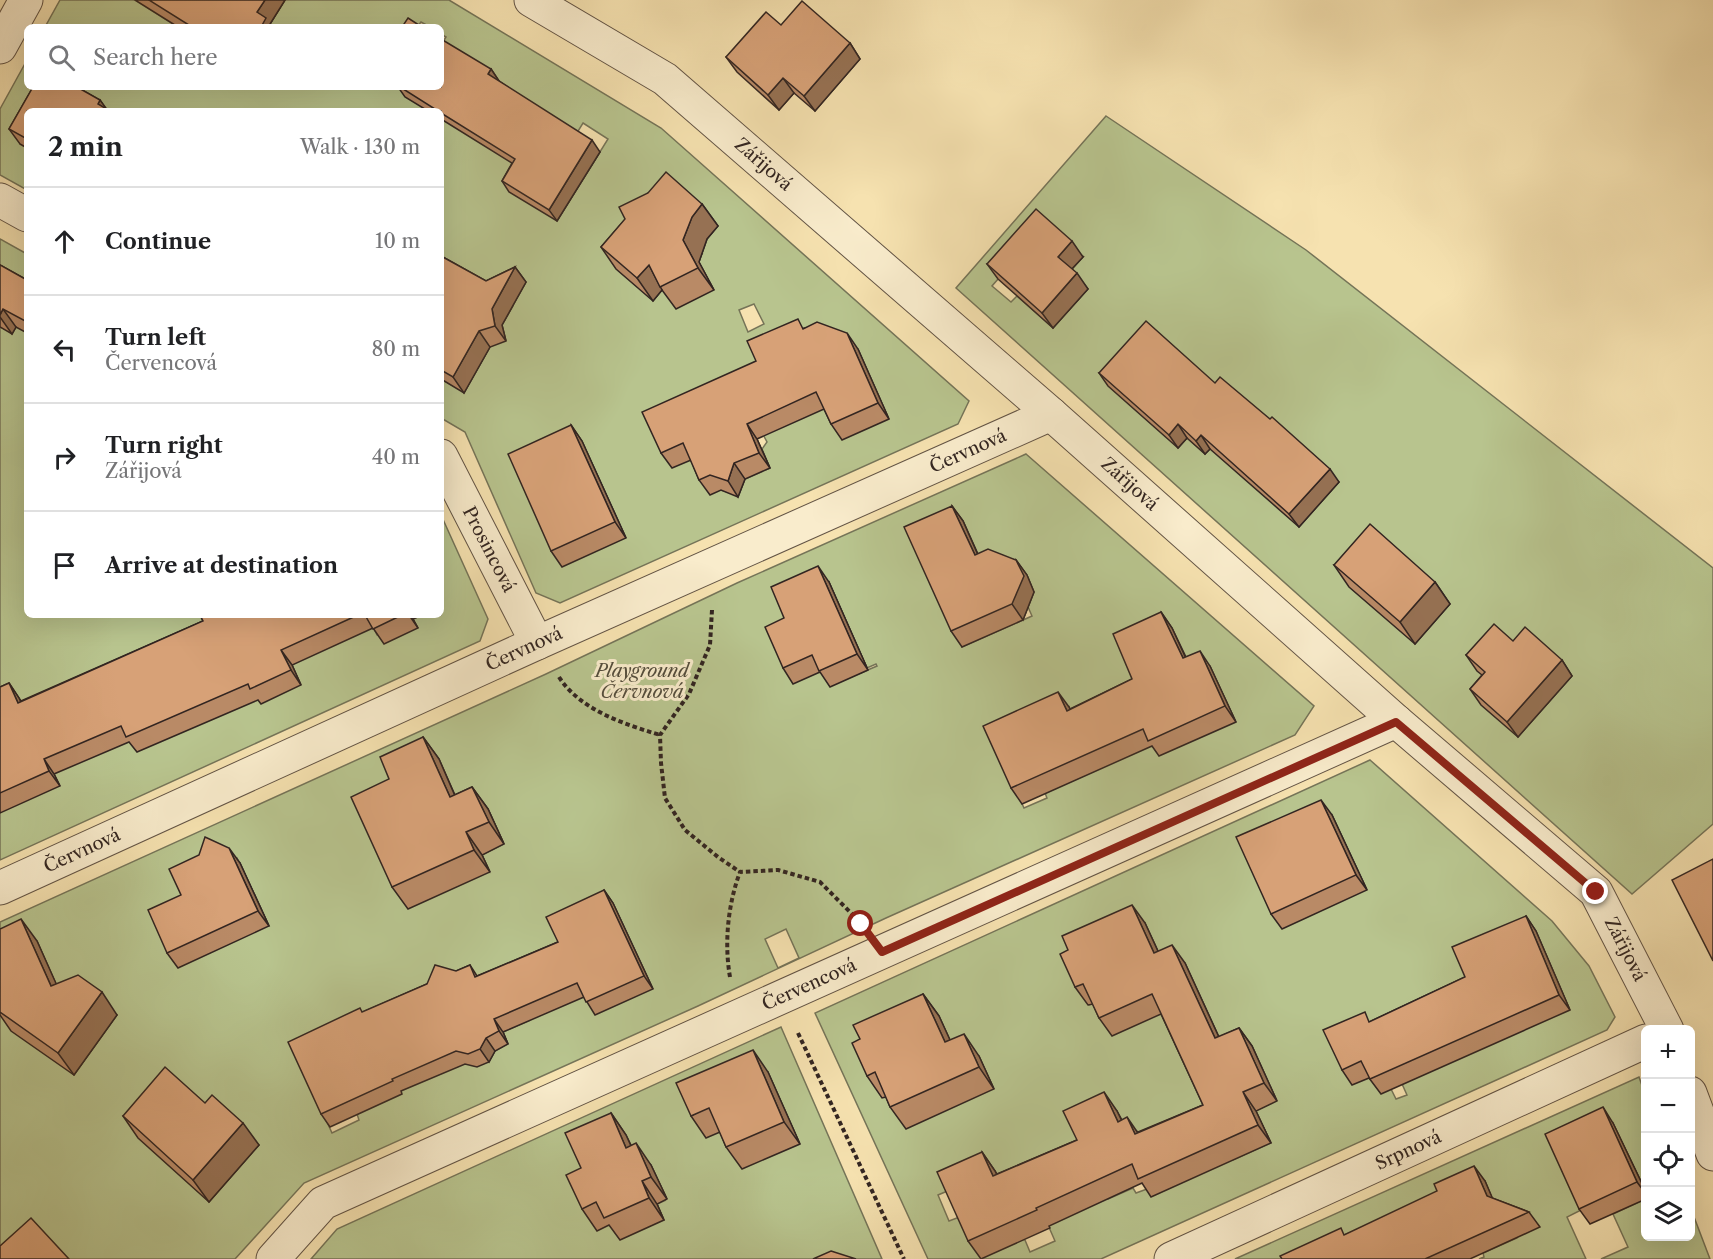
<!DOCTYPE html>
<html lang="en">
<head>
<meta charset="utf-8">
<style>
	body { margin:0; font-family:"Libre Caslon Text",serif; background:#f6f6f6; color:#202124 }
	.controls { position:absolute; right:18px; bottom:18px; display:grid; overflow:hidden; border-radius:9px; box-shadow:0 6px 24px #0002 }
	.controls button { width:54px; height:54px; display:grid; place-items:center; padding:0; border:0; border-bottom:2px solid #e0e0e0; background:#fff; color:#202124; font:30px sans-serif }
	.stop { position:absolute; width:18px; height:18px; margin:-14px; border:4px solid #8f2418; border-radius:50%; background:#fff }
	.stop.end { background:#8f2418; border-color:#fff; box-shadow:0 2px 6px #0008 }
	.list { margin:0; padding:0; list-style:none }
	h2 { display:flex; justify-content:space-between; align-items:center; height:78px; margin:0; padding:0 24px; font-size:26px }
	h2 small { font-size:20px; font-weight:400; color:#757577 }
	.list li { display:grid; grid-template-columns:39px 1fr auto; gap:18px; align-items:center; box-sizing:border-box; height:108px; padding:0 24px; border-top:2px solid #e0e0e0 }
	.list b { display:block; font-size:22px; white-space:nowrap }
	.list p { margin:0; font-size:20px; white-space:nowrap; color:#757577 }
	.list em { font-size:20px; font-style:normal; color:#757577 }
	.icon { flex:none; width:33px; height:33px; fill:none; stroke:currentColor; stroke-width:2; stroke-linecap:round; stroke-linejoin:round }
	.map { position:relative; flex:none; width:1713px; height:1259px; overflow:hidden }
	.search { position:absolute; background:#fff; box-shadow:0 6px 24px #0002; left:24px; top:24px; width:420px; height:66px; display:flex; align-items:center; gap:15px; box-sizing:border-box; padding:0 21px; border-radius:9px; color:#757577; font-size:22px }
	.panel { position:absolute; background:#fff; box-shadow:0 6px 24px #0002; left:24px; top:108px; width:420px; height:510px; border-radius:9px }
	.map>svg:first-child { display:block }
	.green { fill:#b8c48e; stroke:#757458; stroke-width:1.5; fill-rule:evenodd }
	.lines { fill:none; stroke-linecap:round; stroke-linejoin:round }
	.minor-casing { stroke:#635445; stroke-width:35 }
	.path { stroke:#322521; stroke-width:4; stroke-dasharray:4.5 3; stroke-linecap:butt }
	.minor { stroke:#f9eccc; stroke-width:33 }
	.wall { fill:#b98a66; stroke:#322521; stroke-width:1.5 }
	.shaded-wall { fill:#967153; stroke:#322521; stroke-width:1.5 }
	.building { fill:#d7a177; stroke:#322521; stroke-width:1.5 }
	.route { stroke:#8f2418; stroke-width:8 }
	.labels { text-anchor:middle; stroke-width:6; stroke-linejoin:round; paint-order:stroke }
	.street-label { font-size:18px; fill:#322521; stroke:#f9eccc }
	.park-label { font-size:18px; font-style:italic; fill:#544d3c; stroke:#f9eccc }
</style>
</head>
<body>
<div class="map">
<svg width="1713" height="1259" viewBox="0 0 1713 1259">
	<rect width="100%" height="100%" fill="#f6e2b0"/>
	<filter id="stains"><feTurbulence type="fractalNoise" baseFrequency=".00333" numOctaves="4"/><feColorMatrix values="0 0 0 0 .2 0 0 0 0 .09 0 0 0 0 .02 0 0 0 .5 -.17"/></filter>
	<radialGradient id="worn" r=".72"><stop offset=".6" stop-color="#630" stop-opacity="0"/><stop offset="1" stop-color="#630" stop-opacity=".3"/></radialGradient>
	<g class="green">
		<path d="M60 0H135L178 27H45Z"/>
		<path d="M285 0H449L661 128 969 401 958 424 560 603 536 593 465 432 441 418V379L464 392 513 306 441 279V45L446 37 441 34V27H430L421 22 417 27H268ZM583 123 608 139 557 221 575 136ZM702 254 698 261 665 287 653 300 617 269ZM754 304 764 324 748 332 739 310ZM760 429 767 442 762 449 770 468 745 479 730 493 721 490 694 458Z"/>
		<path d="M27 60V87H52L27 111 20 144 27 148V190L0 175V109Z"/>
		<path d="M61 87H411L428 111H103Z"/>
		<path d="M1106 116 1306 250 1713 568V824L1632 894 956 288ZM1046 224 1083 256 1069 272 1053 328 1017 296 1011 302 992 286ZM1230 391 1205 454 1187 438 1178 448Z"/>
		<path d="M0 239 27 254V291L0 276Z"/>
		<path d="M27 306V615H204L292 665 368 615 377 635 417 628 413 619 422 615H441V515L488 619 480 641 0 860V327L12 333Z"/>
		<path d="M1026 454 1314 706 1295 735 886 918 698 1006 304 1183 235 1259H0V1007L77 1004 0 958V922L546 674 737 583ZM985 571 1028 607 1032 616 962 647ZM829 582 867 668 876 664 877 666 830 686 822 671 795 634ZM994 742 1097 770 1045 793 1047 798 1024 808ZM488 809 504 844 482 855 489 872 367 819ZM237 858 269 926 192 911 233 860ZM786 929 799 958 778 968 765 939ZM422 1003 528 1021 503 1032 508 1044 495 1051ZM297 1055 401 1093 357 1114 359 1120 332 1133Z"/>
		<path d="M1370 760 1552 921 1589 966 1615 1017 1607 1030 1101 1259H928L815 1013ZM1073 973 1200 996 1096 1002 1089 1005ZM1251 1046 1276 1101 1253 1112 1260 1120 1271 1143 1233 1160 1224 1059ZM1372 1076 1402 1084 1407 1095 1396 1099 1391 1089ZM1086 1161 1178 1184 1147 1189 1136 1193 1133 1188 1108 1199ZM995 1171 1006 1194 1030 1184 1055 1241 1030 1252 1025 1240 962 1216 949 1221 938 1195Z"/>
		<path d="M781 1027 882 1259H311L337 1229ZM582 1197 666 1200 657 1204 664 1220 612 1224Z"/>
		<path d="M1639 1077 1645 1094V1192L1583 1209 1567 1217 1586 1259H1479L1484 1257 1483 1253 1517 1238 1521 1228 1318 1259H1235Z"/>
		<path d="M1645 1199 1646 1236H1690L1691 1209 1710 1259H1601L1628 1247 1613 1214Z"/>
	</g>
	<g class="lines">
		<g class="minor-casing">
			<g id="minor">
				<path id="s1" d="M531 0 665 79 1051 414 1396 721 1596 892 1667 1030"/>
				<path d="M0 47 26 0"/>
				<path d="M0 200 27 215"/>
				<path id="s2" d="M441 456 537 643"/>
				<path id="s3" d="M0 888 537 643 1051 414"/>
				<path d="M1690 1093 1713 1154"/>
				<path id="s4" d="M273 1259 323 1203 1396 721"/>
				<path id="s5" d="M1171 1259 1646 1041"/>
			</g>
		</g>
		<g class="path">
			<path d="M712 610 710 645 689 694 660 735 661 763 665 798 685 830 718 857 740 872"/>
			<path d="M559 677C580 710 624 724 660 735"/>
			<path d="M730 977C724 943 728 904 740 872L778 870 820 882 857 919"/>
			<path d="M798 1033 904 1259"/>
		</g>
		<use href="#minor" class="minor"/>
	</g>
	<g class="wall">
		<path d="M135 0H285L270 24 272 27H178Z"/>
		<path d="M781 25 850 43 860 59 815 111 794 93 779 110 737 72 726 57Z"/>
		<path d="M491 69 499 81 600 152 557 221 509 192 502 181 512 163 441 119V111H428L405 97 398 87H441Z"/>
		<path d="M33 87H77L100 100 106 109 110 111H27V148L20 144 9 129Z"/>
		<path d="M648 193 702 204 718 226 707 239 699 262 714 290 676 309 662 290 653 301 616 269 601 247Z"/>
		<path d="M441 256 486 281 515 267 526 282 502 325 506 341 490 347 464 393 441 379Z"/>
		<path d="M1083 257 1072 269 1088 289 1053 328 998 279 987 264Z"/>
		<path d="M0 265 27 280V333L16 327 12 334 0 327Z"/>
		<path d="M804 328 858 349 889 419 842 440 831 424 824 409 757 439 770 468 745 479 738 497 721 490 710 495 699 480 691 460 672 468 661 453 756 361Z"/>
		<path d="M1099 373 1215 383 1339 482 1299 527 1210 449 1205 454 1187 438 1178 448 1108 386Z"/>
		<path d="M571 425 582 441 626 538 562 567 551 551Z"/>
		<path d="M952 506 963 521 978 554 1016 560 1027 575 1034 592 1023 620 962 647 951 631Z"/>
		<path d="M1334 565 1435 582 1450 604 1415 644 1349 587Z"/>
		<path d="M829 582 868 670 830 687 820 672 793 684 783 668 784 618Z"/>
		<path d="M1161 612 1172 628 1186 657 1210 666 1236 722 1159 756 1152 746 1022 804 1011 788 1069 707 1070 709 1132 679Z"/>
		<path d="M200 615H422L413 619 418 628 384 644 373 628 292 665 301 685 261 704 258 700 137 752 129 742 54 774 60 786 0 813V687L9 683 21 701 203 621Z"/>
		<path d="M1513 641 1562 660 1572 676 1518 737 1481 705 1470 689 1482 675 1477 671 1466 655Z"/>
		<path d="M423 737 439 759 455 795 472 787 488 809 504 844 482 855 490 872 408 909 392 887 389 779Z"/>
		<path d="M1332 815 1367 890 1282 929 1271 914Z"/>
		<path d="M240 863 269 926 178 968 167 953 181 895Z"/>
		<path d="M604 890 613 903 653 989 595 1015 584 997 503 1032 508 1044 495 1051 489 1062 477 1067 465 1064 401 1091 402 1094 330 1127 321 1114 363 1012 470 965 477 976 558 942Z"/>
		<path d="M1526 916 1536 931 1570 1010 1381 1094 1369 1078 1352 1085 1342 1070 1371 1021 1465 977Z"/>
		<path d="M1145 923 1158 951 1185 963 1219 1037 1239 1028 1252 1046 1277 1101 1256 1111 1271 1143 1151 1197 1142 1183 1049 1226 1050 1228 981 1259 968 1241 982 1152 997 1174 1077 1140 1117 1111 1122 1120 1138 1132 1203 1105 1161 1014 1112 1036 1099 1018 1093 1004 1088 1005 1075 987Z"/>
		<path d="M0 929 37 941 56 984 117 1015 74 1075 11 1031 0 1015Z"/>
		<path d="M923 994 939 1016 950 1040 979 1056 994 1089 906 1129 890 1107 886 1097 882 1098 867 1076 860 1039Z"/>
		<path d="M768 1072 800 1144 742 1169 726 1147 720 1132 706 1138 691 1116Z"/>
		<path d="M205 1103 259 1145 209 1202 138 1138 123 1116Z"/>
		<path d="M611 1113 626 1135 631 1145 651 1165 667 1199 657 1204 664 1220 620 1240 609 1225 597 1231 582 1209 581 1168Z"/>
		<path d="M1613 1123 1646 1192V1199L1590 1224 1579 1209Z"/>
		<path d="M1485 1181 1492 1198 1529 1212 1540 1227 1470 1259H1282Z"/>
	</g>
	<g class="shaded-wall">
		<path d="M265 0H285L270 24 272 27H261L257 12Z"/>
		<path d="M850 43 860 59 815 111 804 96Z"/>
		<path d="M491 69 499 81 496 86 488 74Z"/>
		<path d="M783 78 794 93 779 110 768 95Z"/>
		<path d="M100 100 108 111 98 104Z"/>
		<path d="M592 140 600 152 557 221 549 210Z"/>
		<path d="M702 204 718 226 707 239 699 262 714 290 698 268 683 240 692 217Z"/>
		<path d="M1072 241 1083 257 1069 272 1058 257Z"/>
		<path d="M649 265 662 290 653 301 637 278Z"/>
		<path d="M515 267 526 282 502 325 506 341 495 326 492 309Z"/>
		<path d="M1077 273 1088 289 1053 328 1042 313Z"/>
		<path d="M3 309 16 327 12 334 0 317V315Z"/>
		<path d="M479 331 490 347 464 393 453 377Z"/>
		<path d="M847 333 858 349 889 419 878 403Z"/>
		<path d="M747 424 757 439 770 468 759 453Z"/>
		<path d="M1178 424 1187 438 1178 448 1169 435Z"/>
		<path d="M571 425 582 441 626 538 615 522Z"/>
		<path d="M1201 435 1210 449 1205 454 1196 441Z"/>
		<path d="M734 463 745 479 738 497 728 481Z"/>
		<path d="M1330 469 1339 482 1299 527 1289 514Z"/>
		<path d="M952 506 963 521 985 571 975 555Z"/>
		<path d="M1016 560 1027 575 1034 592 1023 620 1012 604Z"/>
		<path d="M818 566 829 582 868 670 857 654Z"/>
		<path d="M1435 582 1450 604 1415 644 1400 622Z"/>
		<path d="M1161 612 1172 628 1193 674 1183 658Z"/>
		<path d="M409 615H411L413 619 418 628Z"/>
		<path d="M281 650 292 665 301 685 291 670Z"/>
		<path d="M1200 651 1210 666 1236 722 1225 706Z"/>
		<path d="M1562 660 1572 676 1518 737 1507 722Z"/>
		<path d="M9 683 19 698 28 718 18 703Z"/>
		<path d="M1058 692 1069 707 1078 726 1067 711Z"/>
		<path d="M423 737 439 759 465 819 450 797Z"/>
		<path d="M44 759 54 774 60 786 49 771Z"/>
		<path d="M472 787 488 809 504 844 489 822Z"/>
		<path d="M1321 800 1332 815 1367 890 1356 875Z"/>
		<path d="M466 832 482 855 490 872 474 850Z"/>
		<path d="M229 848 240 863 269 926 258 911Z"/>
		<path d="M604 890 613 903 653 989 644 976Z"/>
		<path d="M1132 905 1145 923 1167 971 1154 953Z"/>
		<path d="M1526 916 1536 931 1570 1010 1559 995Z"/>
		<path d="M21 919 37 941 67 1008 51 986Z"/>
		<path d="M1172 945 1185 963 1228 1057 1215 1038Z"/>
		<path d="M102 992 117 1015 74 1075 58 1053Z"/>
		<path d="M923 994 939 1016 961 1064 945 1042Z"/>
		<path d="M494 1019 503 1032 508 1044 499 1031Z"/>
		<path d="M1239 1028 1252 1046 1277 1101 1264 1083Z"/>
		<path d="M964 1034 979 1056 994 1089 979 1067Z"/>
		<path d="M486 1038 495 1051 489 1062 480 1049Z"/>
		<path d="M753 1050 768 1072 800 1144 784 1122Z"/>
		<path d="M1104 1092 1117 1111 1131 1140 1118 1122Z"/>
		<path d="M1243 1092 1256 1111 1271 1143 1258 1125Z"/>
		<path d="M1603 1107 1613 1123 1646 1192V1194L1637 1182Z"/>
		<path d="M611 1113 626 1135 642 1170 626 1148Z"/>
		<path d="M1127 1117 1140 1136 1135 1134Z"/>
		<path d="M243 1123 259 1145 209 1202 193 1180Z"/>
		<path d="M636 1143 651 1165 667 1199 651 1177Z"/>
		<path d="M982 1152 995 1171 1006 1194 993 1176Z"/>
		<path d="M1474 1166 1485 1181 1498 1211 1487 1196Z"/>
		<path d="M642 1181 657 1204 664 1220 649 1198Z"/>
	</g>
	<g class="building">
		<path d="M149 0H265L257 12 266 18 261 27H192Z"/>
		<path d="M802 1 850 43 804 96 783 78 768 95 726 57 766 12 781 25Z"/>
		<path d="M408 18 422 27H402Z"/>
		<path d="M441 39 491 69 488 74 592 140 549 210 502 181 515 159 441 113V111H438L400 87H441Z"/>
		<path d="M33 87H77L100 100 98 104 110 111H27V139L9 129Z"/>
		<path d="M666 172 702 204 692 217 683 240 698 268 660 287 649 265 637 278 601 247 625 219 619 207 648 193Z"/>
		<path d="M1036 209 1072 241 1058 257 1077 273 1042 313 987 264Z"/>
		<path d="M441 256 486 281 515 267 492 309 495 326 479 331 453 377 441 370Z"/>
		<path d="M0 265 27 280V322L3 309 0 315Z"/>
		<path d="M798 319 803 329 817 322 847 333 878 403 831 424 816 392 747 424 759 453 734 463 728 481 710 475 699 480 683 443 661 453 642 412 756 361 747 341Z"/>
		<path d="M1146 321 1215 383 1220 377 1270 419 1272 417 1330 469 1289 514 1201 435 1196 441 1178 424 1169 435 1099 373Z"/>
		<path d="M571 425 615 522 551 551 508 454Z"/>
		<path d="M952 506 975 555 988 549 1016 560 1024 576 1012 604 951 631 904 527Z"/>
		<path d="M1370 524 1435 582 1400 622 1334 565Z"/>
		<path d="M818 566 857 654 819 671 812 655 783 668 765 627 784 618 771 587Z"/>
		<path d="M1161 612 1183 658 1200 651 1225 706 1148 741 1143 729 1011 788 983 726 1058 692 1067 711 1132 679 1113 634Z"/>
		<path d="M200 615H358L281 650 291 670 250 689 248 684 126 737 121 726 44 759 49 771 0 793V687L9 683 18 703 203 621Z"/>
		<path d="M365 615H402L373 629Z"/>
		<path d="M1494 624 1513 641 1525 627 1562 660 1507 722 1470 689 1485 672 1466 655Z"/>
		<path d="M423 737 450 797 472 787 489 822 466 832 474 850 392 887 351 797 389 779 380 757Z"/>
		<path d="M1321 800 1356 875 1271 914 1236 837Z"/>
		<path d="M205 837 229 848 258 911 167 953 148 910 181 895 169 869 199 855Z"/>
		<path d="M1713 859V961L1672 880Z"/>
		<path d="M604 890 644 976 586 1002 577 983 494 1019 499 1031 486 1038 480 1049 468 1054 456 1051 392 1079 393 1081 321 1114 288 1042 360 1008 362 1012 427 984 435 965 456 971 470 965 475 977 558 942 546 917Z"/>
		<path d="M1132 905 1154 953 1172 945 1215 1038 1239 1028 1264 1083 1243 1092 1258 1125 1138 1179 1132 1164 1036 1208 1037 1210 968 1241 937 1172 982 1152 993 1176 1077 1140 1063 1111 1104 1092 1118 1122 1127 1117 1135 1134 1203 1105 1152 994 1099 1018 1083 984 1075 987 1060 954 1068 950 1062 936Z"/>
		<path d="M1526 916 1559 995 1370 1079 1361 1061 1342 1070 1323 1030 1365 1012 1369 1022 1465 977 1452 947Z"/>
		<path d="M21 919 51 986 78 975 102 992 58 1053 0 1012V929Z"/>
		<path d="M923 994 945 1042 964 1034 979 1067 890 1107 875 1072 867 1076 852 1043 860 1039 853 1025Z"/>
		<path d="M753 1050 784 1122 726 1147 709 1108 691 1116 676 1083Z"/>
		<path d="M165 1067 205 1103 212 1095 243 1123 193 1180 123 1116Z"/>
		<path d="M1603 1107 1637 1182 1579 1209 1545 1134Z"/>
		<path d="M611 1113 626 1148 636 1143 651 1177 642 1181 649 1198 604 1218 596 1202 582 1209 566 1175 581 1168 565 1133Z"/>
		<path d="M1474 1166 1487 1196 1529 1212 1425 1259H1282L1280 1256 1341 1228 1344 1235 1437 1191 1434 1184Z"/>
		<path d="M31 1218 69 1259H0V1246Z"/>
		<path d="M831 1251 856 1259H813Z"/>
	</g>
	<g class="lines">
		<path class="route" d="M861 924 882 952 1396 722 1596 892"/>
	</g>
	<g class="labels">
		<g class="street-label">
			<text dy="6" stroke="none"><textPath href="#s1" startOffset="286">Zářijová</textPath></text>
			<text dy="6" stroke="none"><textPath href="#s3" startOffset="1062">Červnová</textPath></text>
			<text dy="6" stroke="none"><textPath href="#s1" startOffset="772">Zářijová</textPath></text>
			<text dy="6" stroke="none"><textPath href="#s2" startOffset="105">Prosincová</textPath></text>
			<text dy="6" stroke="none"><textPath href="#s3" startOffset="576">Červnová</textPath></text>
			<text dy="6" stroke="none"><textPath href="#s3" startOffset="90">Červnová</textPath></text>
			<text dy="6" stroke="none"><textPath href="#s1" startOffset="1456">Zářijová</textPath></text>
			<text dy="6" stroke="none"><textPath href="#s4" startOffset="608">Červencová</textPath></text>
			<text dy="6" stroke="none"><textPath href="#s5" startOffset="261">Srpnová</textPath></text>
		</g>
		<g class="park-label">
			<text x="642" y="677">Playground<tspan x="642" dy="21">Červnová</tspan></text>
		</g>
	</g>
	<rect width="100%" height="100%" filter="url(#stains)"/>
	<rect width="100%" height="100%" fill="url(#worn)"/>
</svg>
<div class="controls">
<button>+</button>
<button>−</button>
<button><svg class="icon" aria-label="locate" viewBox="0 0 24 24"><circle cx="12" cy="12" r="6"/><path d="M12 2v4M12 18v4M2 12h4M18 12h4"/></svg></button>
<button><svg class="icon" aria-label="layers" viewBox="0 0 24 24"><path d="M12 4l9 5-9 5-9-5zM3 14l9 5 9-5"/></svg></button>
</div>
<div class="stop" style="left:861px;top:924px"></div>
<div class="stop end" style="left:1596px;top:892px"></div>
<div class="search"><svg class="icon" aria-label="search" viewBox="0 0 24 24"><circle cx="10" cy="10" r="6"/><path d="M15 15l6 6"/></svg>Search here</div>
<section class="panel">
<h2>2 min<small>Walk · 130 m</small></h2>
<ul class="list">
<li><svg class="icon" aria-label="ahead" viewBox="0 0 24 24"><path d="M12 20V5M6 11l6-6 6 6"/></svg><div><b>Continue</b></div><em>10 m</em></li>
<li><svg class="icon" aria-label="left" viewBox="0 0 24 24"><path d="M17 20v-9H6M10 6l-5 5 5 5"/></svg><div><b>Turn left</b><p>Červencová</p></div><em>80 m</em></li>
<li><svg class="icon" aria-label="right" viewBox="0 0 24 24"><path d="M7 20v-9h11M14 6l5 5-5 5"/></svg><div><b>Turn right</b><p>Zářijová</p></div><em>40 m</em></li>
<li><svg class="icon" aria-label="arrive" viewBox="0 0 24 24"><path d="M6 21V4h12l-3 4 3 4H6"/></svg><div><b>Arrive at destination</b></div></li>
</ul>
</section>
</div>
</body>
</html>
